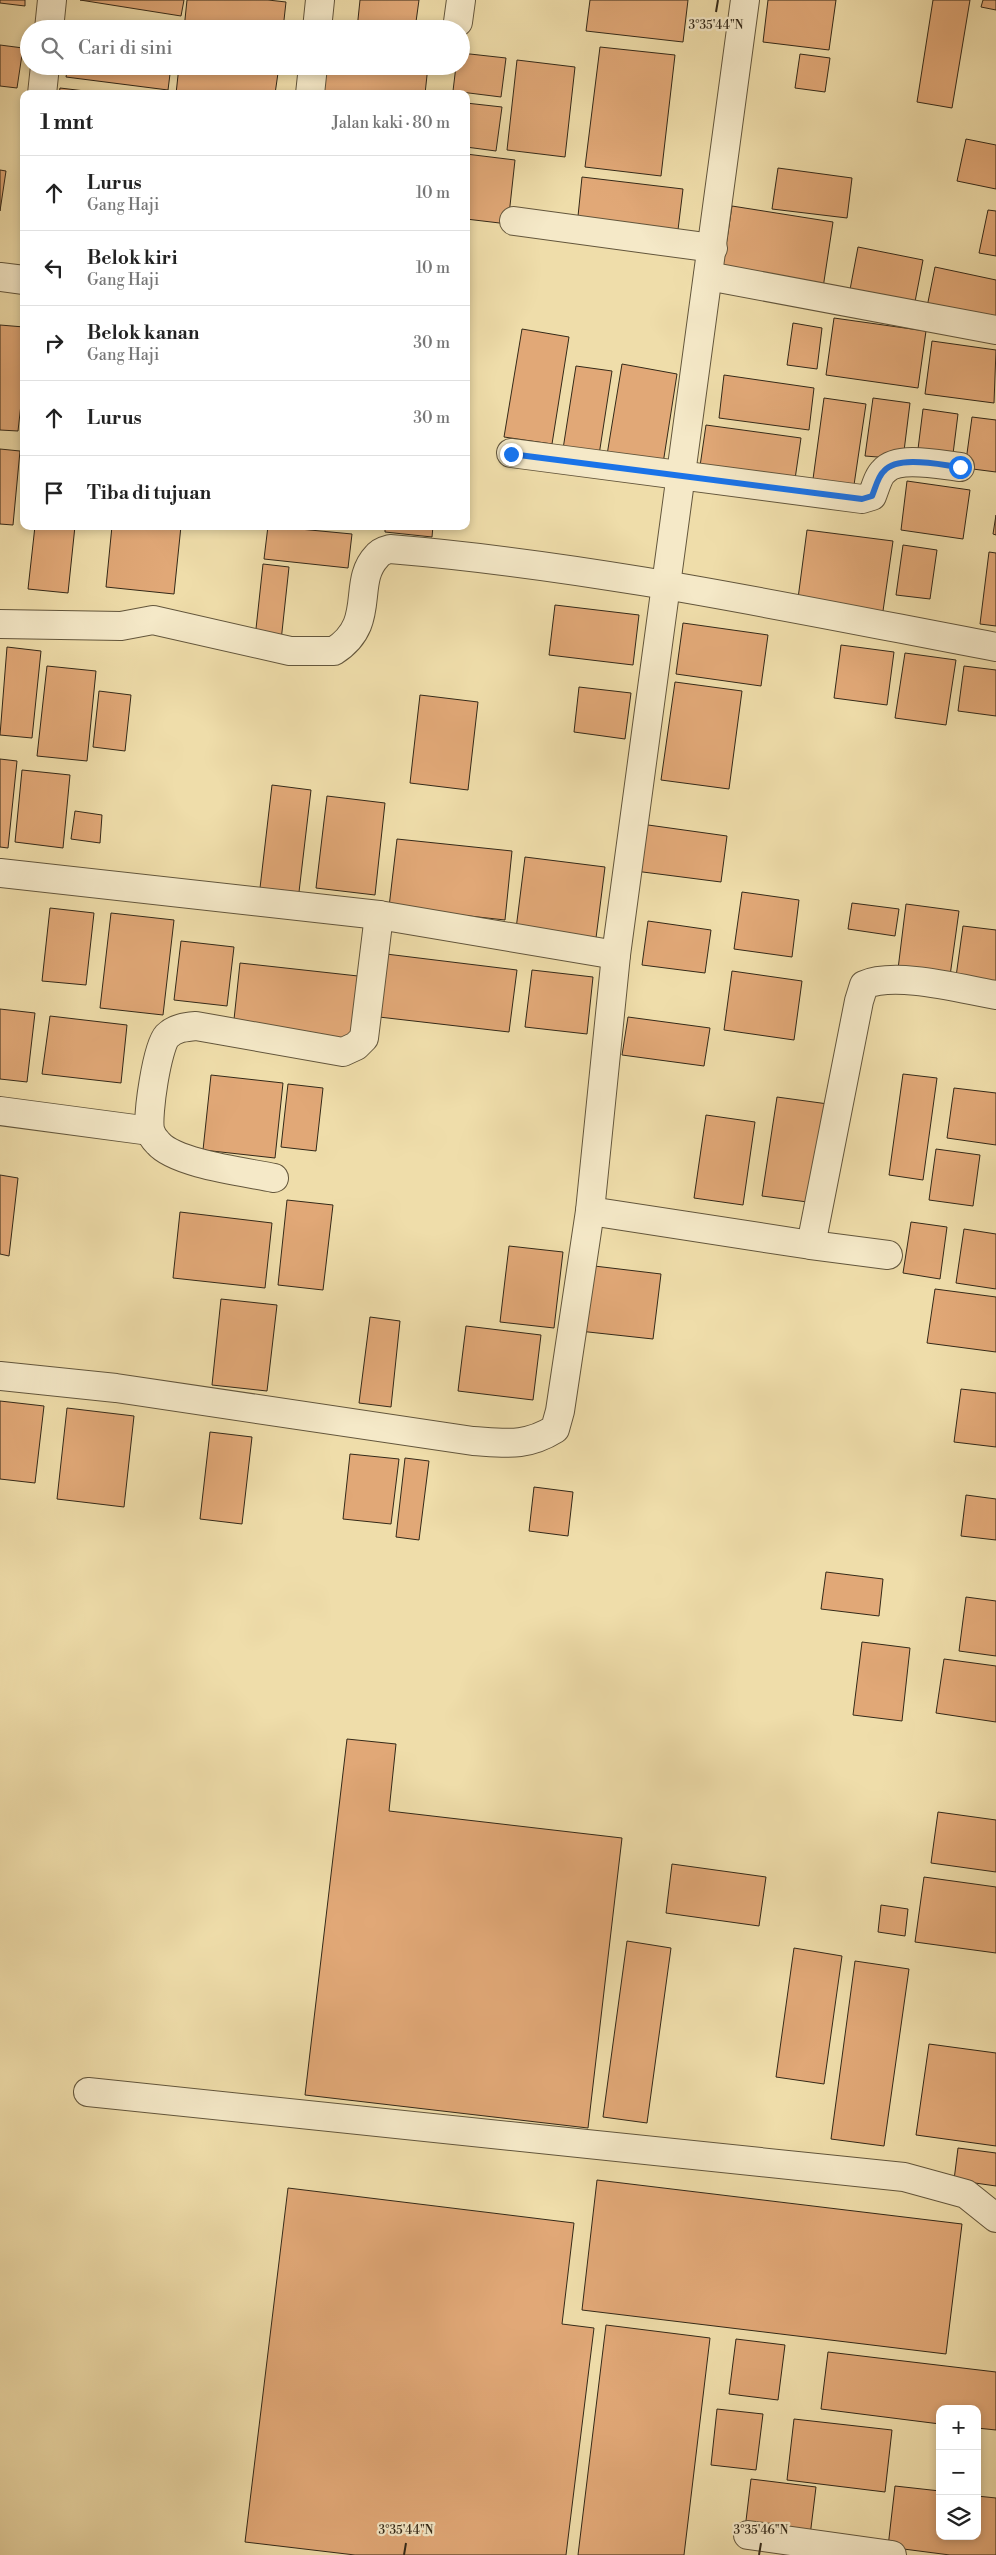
<!DOCTYPE html>
<html lang="id">
<head>
<meta charset="utf-8">
<style>
	body { margin:0; font-family:"Libre Bodoni",serif; background:#f6f6f6; color:#222 }
	.controls { position:absolute; right:15px; bottom:15px; display:grid; overflow:hidden; border-radius:10px; box-shadow:0 2px 8px #0003 }
	.controls button { width:45px; height:45px; display:grid; place-items:center; padding:0; border:0; border-bottom:1px solid #e0e0e0; background:#fff; color:#222; font:25px sans-serif }
	.stop { position:absolute; width:15px; height:15px; margin:-11px; border:4px solid #1a73e8; border-radius:50%; background:#fff }
	.stop.end { background:#1a73e8; border-color:#fff; box-shadow:0 1px 5px #0008 }
	.list { margin:0; padding:0; list-style:none }
	h2 { display:flex; justify-content:space-between; align-items:center; height:65px; margin:0; padding:0 20px; font-size:21px }
	h2 small { font-size:16px; font-weight:400; color:#767676 }
	.list li { display:grid; grid-template-columns:32px 1fr auto; gap:15px; align-items:center; box-sizing:border-box; height:75px; padding:0 20px; border-top:1px solid #e0e0e0 }
	.list b { display:block; font-size:19px; white-space:nowrap }
	.list p { margin:0; font-size:16px; white-space:nowrap; color:#767676 }
	.list em { font-size:16px; font-style:normal; color:#767676 }
	.icon { flex:none; width:28px; height:28px; fill:none; stroke:currentColor; stroke-width:2; stroke-linecap:round; stroke-linejoin:round }
	.map { position:relative; flex:none; width:996px; height:2555px; overflow:hidden }
	.search { position:absolute; background:#fff; box-shadow:0 2px 8px #0003; left:20px; top:20px; width:450px; height:55px; display:flex; align-items:center; gap:12px; box-sizing:border-box; padding:0 18px; border-radius:28px; color:#767676; font-size:19px }
	.panel { position:absolute; background:#fff; box-shadow:0 2px 8px #0003; left:20px; top:90px; width:450px; height:440px; border-radius:10px }
	.map>svg:first-child { display:block }
	.building { fill:#e1a877; stroke:#342918 }
	.lines { fill:none; stroke-linecap:round; stroke-linejoin:round }
	.minor-casing { stroke:#63563c; stroke-width:30 }
	.minor { stroke:#f5e9c8; stroke-width:28 }
	.route { stroke:#1a73e8; stroke-width:6 }
	.ticks { fill:none; stroke:#342918; stroke-width:2 }
	.ticks-label { font-size:12px; text-anchor:middle; fill:#342918; stroke:#f5e9c8; stroke-width:4.5; stroke-linejoin:round; paint-order:stroke }
</style>
</head>
<body>
<div class="map">
<svg width="996" height="2555" viewBox="0 0 996 2555">
	<rect width="100%" height="100%" fill="#efddaa"/>
	<filter id="stains"><feTurbulence type="fractalNoise" baseFrequency=".004" numOctaves="4"/><feColorMatrix values="0 0 0 0 .2 0 0 0 0 .09 0 0 0 0 .02 0 0 0 .5 -.17"/></filter>
	<radialGradient id="worn" r=".72"><stop offset=".6" stop-color="#630" stop-opacity="0"/><stop offset="1" stop-color="#630" stop-opacity=".3"/></radialGradient>
	<g class="building">
		<path d="M0 0H25V6L0 3Z"/>
		<path d="M80 0H184L181 16Z"/>
		<path d="M187 0H268L286 2 283 29H184Z"/>
		<path d="M360 0H419L415 29H357Z"/>
		<path d="M590 0H688L683 42 586 31Z"/>
		<path d="M768 0H836L829 50 763 42Z"/>
		<path d="M933 0H970L952 108 917 102Z"/>
		<path d="M983 0H996V10L981 7Z"/>
		<path d="M0 45 23 48 17 88 0 86Z"/>
		<path d="M600 47 675 55 661 176 585 167Z"/>
		<path d="M461 53 506 58 501 97 453 91 456 66H461Z"/>
		<path d="M800 54 830 58 825 92 795 88Z"/>
		<path d="M517 60 575 67 565 157 507 150Z"/>
		<path d="M68 66H171L168 90 66 77Z"/>
		<path d="M179 66H279L275 94H176Z"/>
		<path d="M324 66H428L425 94H321Z"/>
		<path d="M60 88 110 94H59Z"/>
		<path d="M466 103 502 107 496 151 466 147Z"/>
		<path d="M966 139 996 145V189L957 181Z"/>
		<path d="M466 154 515 160 508 224 466 219Z"/>
		<path d="M778 168 852 178 847 218 772 209Z"/>
		<path d="M0 170 6 171 0 211Z"/>
		<path d="M582 177 683 189 677 238 577 226Z"/>
		<path d="M732 206 833 222 823 288 722 272Z"/>
		<path d="M988 210 996 211V256L979 253Z"/>
		<path d="M858 247 923 260 914 307 849 295Z"/>
		<path d="M935 267 996 280V321L927 307Z"/>
		<path d="M834 318 926 331 918 388 826 375Z"/>
		<path d="M793 323 822 328 817 369 787 365Z"/>
		<path d="M0 325 24 327V377L18 431 0 430Z"/>
		<path d="M522 329 569 337 552 444 504 437Z"/>
		<path d="M932 341 996 350 994 403 925 394Z"/>
		<path d="M622 364 677 374 662 470 606 461Z"/>
		<path d="M576 366 612 371 599 455 563 449Z"/>
		<path d="M724 375 814 388 809 430 719 418Z"/>
		<path d="M824 398 866 404 854 485 813 479Z"/>
		<path d="M873 398 910 403 903 459 865 456Z"/>
		<path d="M923 409 958 414 953 454 918 449Z"/>
		<path d="M972 417 996 420V472L965 468Z"/>
		<path d="M706 425 801 438 794 486 699 473Z"/>
		<path d="M0 449 20 451 13 525 0 524Z"/>
		<path d="M907 481 970 490 963 539 901 530Z"/>
		<path d="M996 515V535L993 534Z"/>
		<path d="M35 526H75L68 593 28 589Z"/>
		<path d="M112 526H181L174 594 106 587Z"/>
		<path d="M268 526 352 534 348 568 264 559Z"/>
		<path d="M385 526H433L432 537 385 532Z"/>
		<path d="M807 530 893 541 882 618 797 606Z"/>
		<path d="M903 545 937 550 930 599 896 595Z"/>
		<path d="M989 552 996 553V626L980 624Z"/>
		<path d="M263 564 289 567 281 641 255 638Z"/>
		<path d="M555 605 639 615 633 665 549 655Z"/>
		<path d="M683 623 768 635 761 686 676 674Z"/>
		<path d="M841 645 894 652 887 705 834 698Z"/>
		<path d="M7 647 41 651 32 738 0 735Z"/>
		<path d="M905 653 956 660 946 725 895 718Z"/>
		<path d="M47 666 96 671 87 761 37 756Z"/>
		<path d="M964 666 996 670V716L958 711Z"/>
		<path d="M675 682 742 691 729 789 661 780Z"/>
		<path d="M579 687 631 693 625 739 574 732Z"/>
		<path d="M99 691 131 695 125 751 93 747Z"/>
		<path d="M420 695 478 702 468 790 410 783Z"/>
		<path d="M0 759 17 761 8 848 0 847Z"/>
		<path d="M22 770 70 775 63 848 15 842Z"/>
		<path d="M272 785 311 790 299 892 260 888Z"/>
		<path d="M327 796 385 803 375 895 316 888Z"/>
		<path d="M75 811 102 815 100 843 71 839Z"/>
		<path d="M641 824 727 836 721 882 635 871Z"/>
		<path d="M397 839 512 851 505 920 389 907Z"/>
		<path d="M525 857 605 867 596 938 516 929Z"/>
		<path d="M742 892 799 900 792 957 734 949Z"/>
		<path d="M852 903 899 909 895 936 848 929Z"/>
		<path d="M906 904 959 911 950 976 898 969Z"/>
		<path d="M50 908 94 913 86 985 42 981Z"/>
		<path d="M111 913 174 920 163 1015 100 1008Z"/>
		<path d="M648 921 711 930 705 973 642 965Z"/>
		<path d="M963 926 996 930V990L955 984Z"/>
		<path d="M181 941 234 947 227 1006 174 1000Z"/>
		<path d="M386 954 517 970 509 1032 379 1017Z"/>
		<path d="M240 963 358 976 351 1041 233 1029Z"/>
		<path d="M532 970 593 977 587 1034 525 1027Z"/>
		<path d="M732 971 802 981 794 1040 724 1030Z"/>
		<path d="M0 1009 35 1013 27 1082 0 1079Z"/>
		<path d="M50 1016 127 1025 121 1083 42 1074Z"/>
		<path d="M628 1017 710 1028 704 1066 622 1055Z"/>
		<path d="M903 1074 937 1078 923 1180 889 1175Z"/>
		<path d="M211 1075 283 1083 275 1158 203 1150Z"/>
		<path d="M288 1084 323 1088 316 1151 281 1147Z"/>
		<path d="M954 1088 996 1093V1145L947 1138Z"/>
		<path d="M777 1097 828 1104 815 1203 762 1196Z"/>
		<path d="M706 1115 755 1122 743 1205 694 1198Z"/>
		<path d="M936 1149 980 1155 973 1206 929 1200Z"/>
		<path d="M0 1175 18 1178 9 1256 0 1254Z"/>
		<path d="M287 1200 333 1205 323 1290 278 1285Z"/>
		<path d="M180 1212 272 1223 265 1288 173 1278Z"/>
		<path d="M911 1222 947 1227 940 1279 903 1273Z"/>
		<path d="M964 1229 996 1234V1289L956 1283Z"/>
		<path d="M509 1246 563 1252 554 1328 500 1322Z"/>
		<path d="M586 1265 661 1274 653 1339 579 1331Z"/>
		<path d="M935 1289 996 1297V1352L927 1343Z"/>
		<path d="M221 1299 277 1305 267 1391 212 1385Z"/>
		<path d="M370 1317 400 1321 391 1407 359 1403Z"/>
		<path d="M466 1326 541 1335 533 1400 458 1391Z"/>
		<path d="M961 1389 996 1393V1447L954 1442Z"/>
		<path d="M0 1401 44 1406 35 1483 0 1479Z"/>
		<path d="M67 1408 134 1416 124 1507 57 1499Z"/>
		<path d="M210 1432 252 1437 242 1524 200 1519Z"/>
		<path d="M350 1454 399 1459 391 1524 343 1519Z"/>
		<path d="M405 1458 429 1461 419 1540 396 1537Z"/>
		<path d="M534 1487 573 1492 568 1536 529 1531Z"/>
		<path d="M966 1495 996 1499V1540L961 1536Z"/>
		<path d="M826 1572 883 1579 879 1616 821 1609Z"/>
		<path d="M966 1597 996 1601V1656L959 1651Z"/>
		<path d="M862 1642 910 1648 902 1721 853 1715Z"/>
		<path d="M944 1659 996 1666V1722L936 1713Z"/>
		<path d="M347 1739 396 1744 389 1811 622 1838 588 2128 305 2095Z"/>
		<path d="M938 1812 996 1820V1872L931 1863Z"/>
		<path d="M672 1864 766 1877 759 1926 666 1913Z"/>
		<path d="M924 1877 996 1887V1953L915 1942Z"/>
		<path d="M881 1905 908 1909 905 1936 878 1932Z"/>
		<path d="M627 1941 671 1948 647 2123 603 2117Z"/>
		<path d="M794 1948 842 1956 824 2084 776 2077Z"/>
		<path d="M855 1961 909 1969 884 2146 831 2139Z"/>
		<path d="M929 2044 996 2053V2146L916 2135Z"/>
		<path d="M958 2148 996 2153V2186L954 2180Z"/>
		<path d="M597 2180 962 2224 946 2354 582 2310Z"/>
		<path d="M288 2188 574 2223 562 2324 594 2328 566 2555H355L245 2542Z"/>
		<path d="M606 2325 710 2338 684 2555H578Z"/>
		<path d="M736 2339 785 2345 778 2400 729 2394Z"/>
		<path d="M828 2352 996 2372V2430L977 2428V2409H940V2424L821 2409Z"/>
		<path d="M717 2409 763 2414 756 2470 711 2465Z"/>
		<path d="M794 2419 892 2430 885 2492 787 2480Z"/>
		<path d="M751 2479 816 2487 810 2536 745 2529Z"/>
		<path d="M895 2486 940 2491V2536H977V2496L996 2498V2555H950L888 2547Z"/>
	</g>
	<g class="lines">
		<g class="minor-casing">
			<g id="minor">
				<path d="M458 22 461 0"/>
				<path d="M49 29 52 0"/>
				<path d="M317 29 320 0"/>
				<path d="M42 94 45 66"/>
				<path d="M310 94 313 66"/>
				<path d="M514 221 713 248"/>
				<path d="M708 276 996 330"/>
				<path d="M0 277 24 280"/>
				<path d="M511 453 862 499 872 496C875 489 878 476 884 471 898 455 941 465 960 467"/>
				<path d="M0 624 121 626 153 620 290 651H334C378 623 351 583 377 556 379 552 386 550 390 549 595 566 795 609 996 647"/>
				<path d="M0 873 379 915 616 955"/>
				<path d="M0 1111 150 1131"/>
				<path d="M274 1178C246 1172 176 1164 158 1143 155 1140 151 1134 150 1130 147 1115 157 1047 167 1036 175 1028 185 1027 196 1026L343 1052 356 1046 364 1038 379 915"/>
				<path d="M590 1211 811 1245 888 1255"/>
				<path d="M811 1245 859 1001 864 985C896 971 961 989 996 995"/>
				<path d="M0 1376 116 1388 473 1441C506 1443 526 1447 555 1429L560 1411 590 1211 616 955 745 0"/>
				<path d="M88 2092 904 2177 966 2194 996 2218"/>
				<path d="M748 2535 892 2555"/>
			</g>
		</g>
		<use href="#minor" class="minor"/>
	</g>
	<g class="lines">
		<path class="route" d="M511 454 862 499 872 496C875 489 878 476 884 471 898 455 941 465 960 467"/>
	</g>
	<path class="ticks" d="M716 12 718 0M404 2555 406 2543M759 2555 761 2543"/>
	<g class="ticks-label">
		<text x="716" y="29">3°35'44"N</text>
		<text x="406" y="2534">3°35'44"N</text>
		<text x="761" y="2534">3°35'46"N</text>
	</g>
	<rect width="100%" height="100%" filter="url(#stains)"/>
	<rect width="100%" height="100%" fill="url(#worn)"/>
</svg>
<div class="controls">
<button>+</button>
<button>−</button>
<button><svg class="icon" aria-label="layers" viewBox="0 0 24 24"><path d="M12 4l9 5-9 5-9-5zM3 14l9 5 9-5"/></svg></button>
</div>
<div class="stop" style="left:960px;top:467px"></div>
<div class="stop end" style="left:511px;top:454px"></div>
<div class="search"><svg class="icon" aria-label="search" viewBox="0 0 24 24"><circle cx="10" cy="10" r="6"/><path d="M15 15l6 6"/></svg>Cari di sini</div>
<section class="panel">
<h2>1 mnt<small>Jalan kaki · 80 m</small></h2>
<ul class="list">
<li><svg class="icon" aria-label="ahead" viewBox="0 0 24 24"><path d="M12 20V5M6 11l6-6 6 6"/></svg><div><b>Lurus</b><p>Gang Haji</p></div><em>10 m</em></li>
<li><svg class="icon" aria-label="left" viewBox="0 0 24 24"><path d="M17 20v-9H6M10 6l-5 5 5 5"/></svg><div><b>Belok kiri</b><p>Gang Haji</p></div><em>10 m</em></li>
<li><svg class="icon" aria-label="right" viewBox="0 0 24 24"><path d="M7 20v-9h11M14 6l5 5-5 5"/></svg><div><b>Belok kanan</b><p>Gang Haji</p></div><em>30 m</em></li>
<li><svg class="icon" aria-label="ahead" viewBox="0 0 24 24"><path d="M12 20V5M6 11l6-6 6 6"/></svg><div><b>Lurus</b></div><em>30 m</em></li>
<li><svg class="icon" aria-label="arrive" viewBox="0 0 24 24"><path d="M6 21V4h12l-3 4 3 4H6"/></svg><div><b>Tiba di tujuan</b></div></li>
</ul>
</section>
</div>
</body>
</html>
